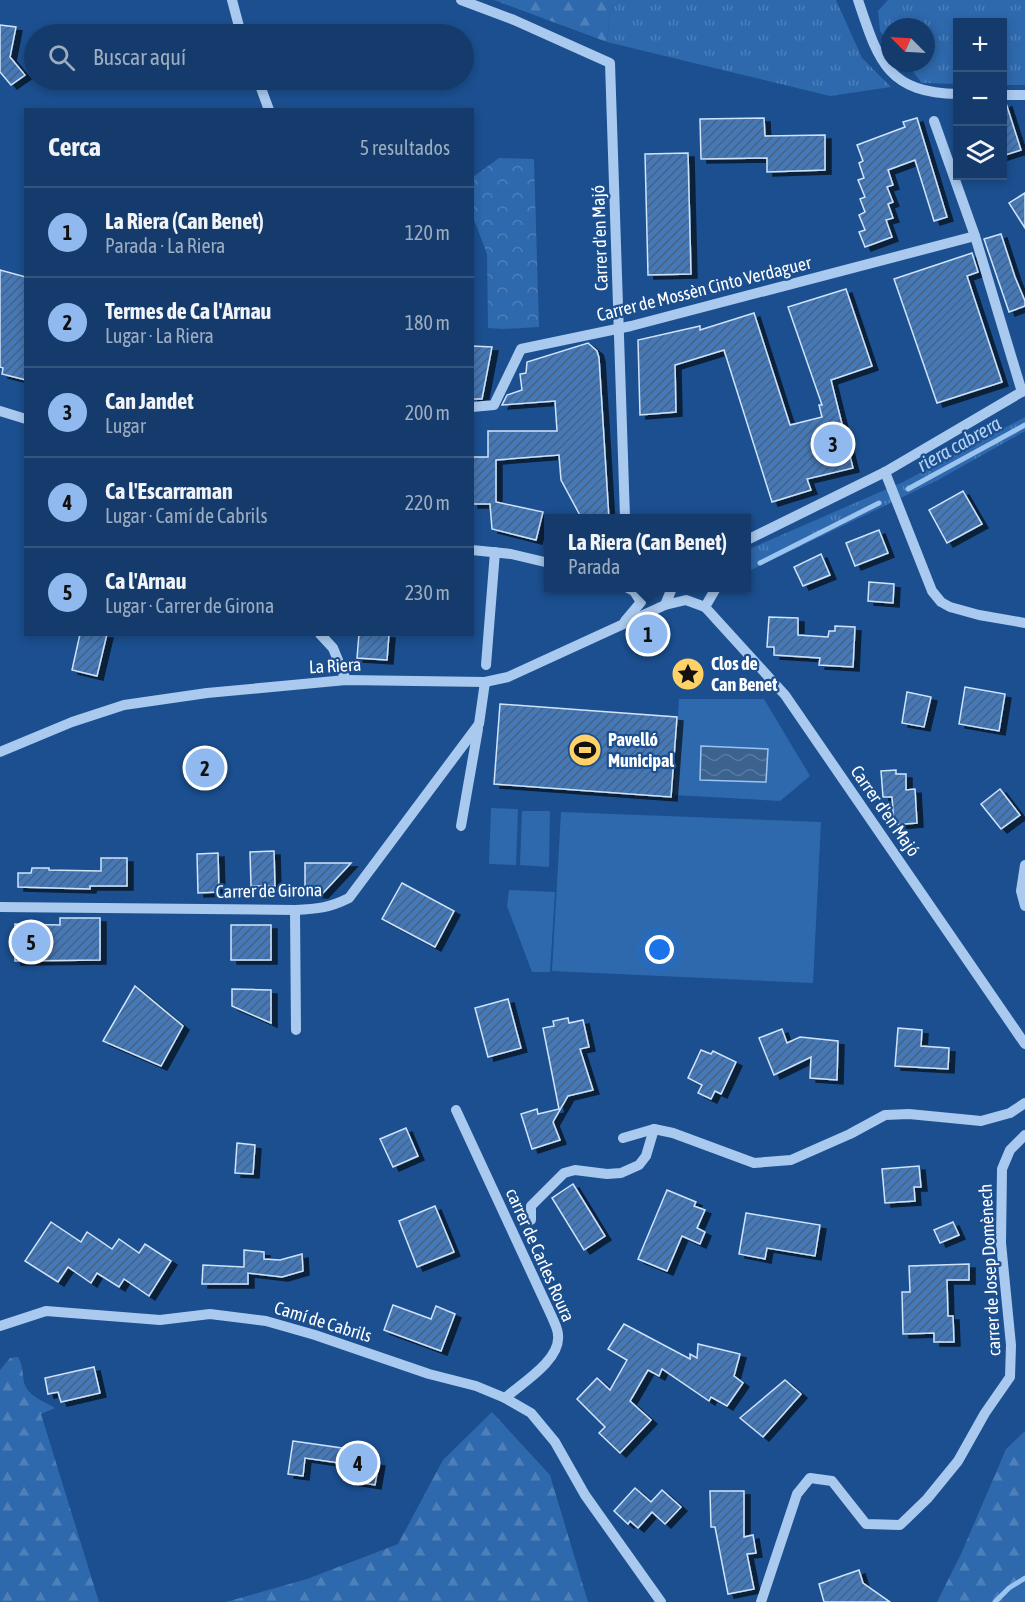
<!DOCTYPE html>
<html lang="es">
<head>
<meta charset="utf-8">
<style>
	body { margin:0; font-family:"Asap Condensed",sans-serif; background:#214673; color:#f1f3f6 }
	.controls { position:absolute; right:18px; top:18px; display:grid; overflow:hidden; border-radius:0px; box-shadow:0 3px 9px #0003 }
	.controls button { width:54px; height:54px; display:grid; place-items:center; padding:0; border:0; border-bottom:2px solid #33557e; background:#143b6b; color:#f1f3f6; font:30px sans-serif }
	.compass { position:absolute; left:881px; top:18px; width:54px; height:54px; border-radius:50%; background:#143b6b; box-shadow:0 3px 9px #0003; rotate:294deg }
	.you { position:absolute; left:660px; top:950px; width:21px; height:21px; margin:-15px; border:4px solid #fff; border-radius:50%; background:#1a73e8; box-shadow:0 0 0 9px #1a73e833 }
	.badge { display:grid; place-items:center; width:39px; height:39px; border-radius:50%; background:#90b9f0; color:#111; font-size:20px; font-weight:700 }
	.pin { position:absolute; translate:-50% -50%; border:3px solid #fff; box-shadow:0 2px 6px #0006 }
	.popup { position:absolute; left:544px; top:514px; width:207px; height:78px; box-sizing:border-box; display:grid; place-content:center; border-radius:0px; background:#143b6b; filter:drop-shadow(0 2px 4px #0005); font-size:20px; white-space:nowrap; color:#9dadc1 }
	.popup b { font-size:22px; color:#f1f3f6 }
	.popup::after { content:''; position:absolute; left:50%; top:100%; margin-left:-12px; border:12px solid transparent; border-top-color:#143b6b }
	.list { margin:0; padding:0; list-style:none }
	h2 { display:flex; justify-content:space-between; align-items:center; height:78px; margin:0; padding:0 24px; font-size:26px }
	h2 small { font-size:20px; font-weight:400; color:#9dadc1 }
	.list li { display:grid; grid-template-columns:39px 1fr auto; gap:18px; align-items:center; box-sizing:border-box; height:90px; padding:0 24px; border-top:2px solid #33557e }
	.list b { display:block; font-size:22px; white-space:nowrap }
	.list p { margin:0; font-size:20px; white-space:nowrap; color:#9dadc1 }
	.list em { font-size:20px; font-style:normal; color:#9dadc1 }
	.icon { flex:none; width:33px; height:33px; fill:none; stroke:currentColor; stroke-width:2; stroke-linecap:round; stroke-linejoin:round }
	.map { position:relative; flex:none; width:1025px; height:1602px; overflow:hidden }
	.search { position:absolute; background:#143b6b; box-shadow:0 3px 9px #0003; left:24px; top:24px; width:450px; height:66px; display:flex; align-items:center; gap:15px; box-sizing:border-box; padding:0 21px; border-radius:33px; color:#9dadc1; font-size:22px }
	.panel { position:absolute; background:#143b6b; box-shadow:0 3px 9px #0003; left:24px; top:108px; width:450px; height:528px; border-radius:0px }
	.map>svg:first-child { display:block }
	.grass { fill:url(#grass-tufts) }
	.forest { fill:url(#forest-firs) }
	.park { fill:url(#park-crowns) }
	.garden { fill:#2e69ad }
	.water { fill:url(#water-waves); stroke:#9cc4f0; stroke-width:1.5 }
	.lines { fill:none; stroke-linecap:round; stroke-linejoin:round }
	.stream { stroke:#9cc4f0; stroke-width:5 }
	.building { fill:url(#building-hatch); stroke:#cfe3fa; stroke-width:1.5; filter:url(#shadow) }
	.minor { stroke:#a9c9ee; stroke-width:10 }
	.labels { text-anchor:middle; stroke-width:4.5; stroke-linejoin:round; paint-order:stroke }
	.street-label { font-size:18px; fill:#fff; stroke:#1b4f8f }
	.poi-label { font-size:18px; font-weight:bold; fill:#fff; stroke:#1b4f8f; text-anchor:start }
	.water-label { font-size:20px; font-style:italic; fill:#b5d3f5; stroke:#1b4f8f }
</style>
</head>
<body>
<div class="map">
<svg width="1025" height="1602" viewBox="0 0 1025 1602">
	<defs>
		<pattern id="grass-tufts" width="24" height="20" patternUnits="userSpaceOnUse" patternTransform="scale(1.5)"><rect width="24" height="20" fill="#2e69ad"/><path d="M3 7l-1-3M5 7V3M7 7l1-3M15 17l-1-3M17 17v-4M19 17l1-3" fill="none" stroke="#4d80b9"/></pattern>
		<pattern id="forest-firs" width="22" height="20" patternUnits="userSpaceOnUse" patternTransform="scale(1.5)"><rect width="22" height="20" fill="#2e69ad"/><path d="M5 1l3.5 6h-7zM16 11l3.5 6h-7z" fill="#4d80b9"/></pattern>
		<pattern id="park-crowns" width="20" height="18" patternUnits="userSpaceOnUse" patternTransform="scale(1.5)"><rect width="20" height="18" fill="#2e69ad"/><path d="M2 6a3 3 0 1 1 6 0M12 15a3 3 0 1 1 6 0" fill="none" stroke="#4d80b9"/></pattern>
		<pattern id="water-waves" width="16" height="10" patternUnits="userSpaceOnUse" patternTransform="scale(1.5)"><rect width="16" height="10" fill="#3c6290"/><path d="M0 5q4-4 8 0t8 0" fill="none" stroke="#597aa1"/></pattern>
		<pattern id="building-hatch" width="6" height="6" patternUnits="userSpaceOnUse" patternTransform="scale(1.5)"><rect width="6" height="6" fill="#4478b7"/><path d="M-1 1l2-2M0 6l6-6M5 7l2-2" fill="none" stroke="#486282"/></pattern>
		<filter id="shadow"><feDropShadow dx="6" dy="4" stdDeviation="0" flood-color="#0009"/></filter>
	</defs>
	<rect width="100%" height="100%" fill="#1b4f8f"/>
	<g class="grass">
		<path d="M619 0H836L862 58 891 87 830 96 607 42 610 11Z"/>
		<path d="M888 0H1025V85H1003L1002 22H958L957 84 922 83 906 63H926V27H890V44L880 31 878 11Z"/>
		<path d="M1025 417V431L938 480 747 572V550L903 482Z"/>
	</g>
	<g class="forest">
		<path d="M494 0H619L610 11 607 42Z"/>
		<path d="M18 1357C25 1368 21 1381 27 1389 32 1397 47 1403 55 1408L41 1414 99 1602H0V1370L10 1358Z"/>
		<path d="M492 1412 550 1475 588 1602H226L307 1579 398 1544 443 1460Z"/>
		<path d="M1025 1431V1602H937L961 1554 1006 1449Z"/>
	</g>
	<path class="park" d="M499 158 534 159 539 327 503 329 488 328 487 254 473 217V177Z"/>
	<g class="garden">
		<path d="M679 699H764L810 776 780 801 674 795Z"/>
		<path d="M491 808 518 809 516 865 489 864Z"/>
		<path d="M522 811H550L549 867 520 865Z"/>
		<path d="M561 812 821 822 813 983 552 971Z"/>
		<path d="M509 890 555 892 550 972H532L507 906Z"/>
	</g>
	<path class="water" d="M701 746 768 749 766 782 700 780Z"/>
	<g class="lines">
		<g class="stream">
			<path d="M908 489 1025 425"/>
			<path d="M760 563 879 503"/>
			<path d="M995 1602 1009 1588 1025 1578"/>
		</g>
	</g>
	<g class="building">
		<path d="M0 25 16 27 10 57 25 75 11 85 0 72Z"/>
		<path d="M1006 103 1021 150 1002 156V104Z"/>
		<path d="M764 118 765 136 825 135V170L767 172V158L701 159 700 119Z"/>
		<path d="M917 118 947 217 934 221 915 160 888 170 893 185 887 187 893 202 888 204 893 218 886 220 892 237 865 247 859 232 865 230 859 215 865 212 860 199 865 197 858 180 864 178 859 163 863 161 857 145 905 127 903 122Z"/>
		<path d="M688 153 691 274 648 275 645 154Z"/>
		<path d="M1025 193V228L1009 203Z"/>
		<path d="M1001 234 1015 277 1025 301V306L1009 312 984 239Z"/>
		<path d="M972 253 978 272 967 276 1002 382 937 403 894 279Z"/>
		<path d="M0 270 26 277V380L2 374 3 368 0 367Z"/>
		<path d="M846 289 872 366 831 380 853 468 807 479 811 490 772 502 724 350 675 365 676 412 640 415 638 340 700 326V330L754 313 790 425 822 417 819 405H822L788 307Z"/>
		<path d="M588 343 597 351 599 358 609 519H582L561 480 559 455 496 460V502L543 512 536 540 492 529 490 504H472V457H488V431H557L555 401 502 405 507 395 522 390 520 374 526 373 527 362Z"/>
		<path d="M472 346 492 347 482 399H472Z"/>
		<path d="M963 491 982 524 947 543 929 510Z"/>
		<path d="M879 530 888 553 855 566 846 543Z"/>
		<path d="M821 554 830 575 803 586 794 567Z"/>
		<path d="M869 582 894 584 893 603 868 601Z"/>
		<path d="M769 617 798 618V635L828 637 829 631H835V626L855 627 853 667 819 665 820 658 774 655V647H767Z"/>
		<path d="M80 634H107L97 676 72 670Z"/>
		<path d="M359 634H389L387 660 357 658Z"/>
		<path d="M965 687 1005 694 999 731 959 724Z"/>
		<path d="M907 692 931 697 924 727 902 723Z"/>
		<path d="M500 704 677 717 671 797 494 784Z"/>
		<path d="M896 770V774H906V790L915 789 917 823 894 825 892 797H883L881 771Z"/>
		<path d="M1000 789 1020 815 1001 829 981 804Z"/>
		<path d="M274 851 275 886H251L250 852Z"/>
		<path d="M218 853 219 892 198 893 197 854Z"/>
		<path d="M101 858H127V886H90V889L18 887V873H31L32 868H49V870L101 871Z"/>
		<path d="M305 863H351L322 894 305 893Z"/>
		<path d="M402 883 454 911 435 947 382 919Z"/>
		<path d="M60 918H100V960L15 961V924L60 925Z"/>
		<rect x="231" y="925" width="40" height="35"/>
		<path d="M135 986 183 1026 161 1066 103 1041Z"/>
		<path d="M232 989 271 990V1023L232 1006Z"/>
		<path d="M508 999 521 1048 488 1057 475 1008Z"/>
		<path d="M568 1018 569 1023 583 1020 589 1047 580 1049 593 1090 568 1096 553 1122 560 1140 532 1149 521 1114 537 1109 538 1114 559 1109 543 1028 554 1026 553 1021Z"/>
		<path d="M898 1028 922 1030 921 1046 949 1048 948 1069 895 1066Z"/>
		<path d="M782 1029 787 1043 800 1037 838 1041 837 1080 810 1078 811 1057 774 1075 759 1038Z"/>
		<path d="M701 1050 711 1054 713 1051 736 1062 721 1094 715 1091 711 1099 698 1093 702 1085 688 1078Z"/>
		<path d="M406 1128 418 1156 393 1167 380 1139Z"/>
		<path d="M237 1143 255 1145 253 1174 235 1173Z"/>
		<path d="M919 1166 921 1187H914L915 1201 885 1203 882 1169Z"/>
		<path d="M573 1184 605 1236 584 1250 552 1198Z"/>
		<path d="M667 1190 696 1202 694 1206 705 1210 697 1228 705 1232 700 1244 682 1236 667 1271 638 1259Z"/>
		<path d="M435 1206 454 1252 417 1267 399 1221Z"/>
		<path d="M746 1213 820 1225 815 1256 767 1248 765 1259 739 1254Z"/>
		<path d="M51 1222 81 1242 87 1232 112 1249 119 1239 139 1253 145 1244 171 1261 149 1296 124 1279 119 1287 97 1273 91 1283 68 1267 58 1282 25 1261Z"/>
		<path d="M953 1222 959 1235 940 1243 934 1230Z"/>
		<path d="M244 1250 264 1252V1259L280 1260 302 1254 303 1271 282 1277 248 1273V1284H202L203 1265 244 1267Z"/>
		<path d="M969 1264V1280H947L948 1316H953L954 1342H934V1333L903 1334 902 1292H910L909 1266Z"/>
		<path d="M393 1305 431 1319 436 1306 455 1314 441 1351 384 1330Z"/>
		<path d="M624 1324 690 1359V1354L697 1358 698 1344 740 1354 734 1376 743 1383 727 1406 711 1397 709 1401 662 1369 659 1376 648 1370 630 1401 651 1420 620 1453 599 1433 605 1427 577 1399 597 1378 610 1390 627 1360 608 1349Z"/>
		<path d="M94 1367 100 1393 61 1402 58 1392 48 1394 45 1378Z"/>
		<path d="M785 1380 801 1394 763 1437 740 1418Z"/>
		<path d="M293 1441 363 1451 362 1459 379 1462 375 1485 344 1480 346 1464 305 1458 303 1476 288 1474Z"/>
		<path d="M635 1488 651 1502 662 1490 681 1507 665 1524 652 1512 638 1528 630 1521 628 1524 614 1511Z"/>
		<path d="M710 1491H744V1537L753 1535 756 1553 747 1554 754 1589 728 1594 715 1527H711Z"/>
		<path d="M859 1570 863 1583 890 1602H824L819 1584Z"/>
	</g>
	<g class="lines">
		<g class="minor">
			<path d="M232 0 241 34"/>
			<path d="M461 0 514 20 610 63 625 518"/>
			<path d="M858 0C878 59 886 93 958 94"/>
			<path d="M258 80 269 110"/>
			<path d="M1002 95H1025"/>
			<path d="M934 121 975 236 1022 392"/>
			<path d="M472 407 494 405 521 349 631 326 975 236"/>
			<path d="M0 411 26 419"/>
			<path d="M885 472 932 591 941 602 950 607 979 615 1025 623"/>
			<path d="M747 540 885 472 1025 390"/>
			<path d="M472 550 511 554 549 563"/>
			<path d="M665 605 672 588"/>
			<path d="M705 607 785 695 1025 1044"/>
			<path d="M705 607 716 588"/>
			<path d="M625 621 641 602 634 591 628 588"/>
			<path d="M320 634 333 648 346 680"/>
			<path d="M486 665 495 552"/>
			<path d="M0 752 72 722 124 705 207 693 346 680 485 682 508 677 665 605 686 600 705 607"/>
			<path d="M461 826 478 729"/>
			<path d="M1025 865 1021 891 1025 906"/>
			<path d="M0 907 295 910C317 909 329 908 349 898L479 724 485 682"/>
			<path d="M295 910 296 1030"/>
			<path d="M456 1110 552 1317C554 1322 558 1329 558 1335 561 1360 522 1383 505 1398"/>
			<path d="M623 1138 654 1129 673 1133 754 1163 791 1160 850 1134 885 1115 909 1114 981 1121 1010 1113 1025 1103"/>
			<path d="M531 1220V1206L564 1173 575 1170 607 1174 621 1173 639 1165 646 1156 654 1129"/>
			<path d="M0 1326 46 1311 160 1320 210 1314 266 1321 315 1335 429 1374 476 1386 505 1398 531 1413 555 1442 585 1495 661 1602"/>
			<path d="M761 1602 797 1494 810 1478 832 1481 866 1524 900 1525 927 1499 958 1461 985 1413 1010 1377 1011 1345 1001 1243 1002 1169 1010 1150 1025 1135"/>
		</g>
	</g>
	<defs>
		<g id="sight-disc" transform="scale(1.725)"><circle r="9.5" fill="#ffd166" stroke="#1b4f8f"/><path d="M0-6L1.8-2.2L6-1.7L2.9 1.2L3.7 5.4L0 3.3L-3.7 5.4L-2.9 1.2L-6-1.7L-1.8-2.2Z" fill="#111"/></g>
		<g id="stadium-disc" transform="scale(1.725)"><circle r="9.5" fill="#ffd166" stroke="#1b4f8f"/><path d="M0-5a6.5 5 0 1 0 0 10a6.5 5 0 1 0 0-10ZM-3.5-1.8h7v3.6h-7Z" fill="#111"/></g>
	</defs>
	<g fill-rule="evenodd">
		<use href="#sight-disc" x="688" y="674"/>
		<use href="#stadium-disc" x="585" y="750"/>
	</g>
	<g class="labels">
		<g class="street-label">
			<text transform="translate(600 238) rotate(-92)" y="6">Carrer d'en Majó</text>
			<text transform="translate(704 289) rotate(-14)" y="6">Carrer de Mossèn Cinto Verdaguer</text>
			<text transform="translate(335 666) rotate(-3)" y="6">La Riera</text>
			<text transform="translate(885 811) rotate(55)" y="6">Carrer d'en Majó</text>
			<text transform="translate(269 891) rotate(-1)" y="6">Carrer de Girona</text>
			<text transform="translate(540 1255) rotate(66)" y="6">carrer de Carles Roura</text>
			<text transform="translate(990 1270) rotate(-93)" y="6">carrer de Josep Domènech</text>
			<text transform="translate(323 1322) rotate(17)" y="6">Camí de Cabrils</text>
		</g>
		<g class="poi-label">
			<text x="711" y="670">Clos de<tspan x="711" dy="21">Can Benet</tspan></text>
			<text x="608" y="746">Pavelló<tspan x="608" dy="21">Municipal</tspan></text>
		</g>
		<g class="water-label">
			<text transform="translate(959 444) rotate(-29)" y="7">riera cabrera</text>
		</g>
	</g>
</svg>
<div class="controls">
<button>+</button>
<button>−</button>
<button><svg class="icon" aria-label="layers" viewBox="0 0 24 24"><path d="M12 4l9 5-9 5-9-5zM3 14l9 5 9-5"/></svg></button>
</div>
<svg class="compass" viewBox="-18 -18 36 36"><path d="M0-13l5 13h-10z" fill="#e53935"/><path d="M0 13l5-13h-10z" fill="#9dadc1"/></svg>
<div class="you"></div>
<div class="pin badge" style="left:648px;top:634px">1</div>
<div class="popup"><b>La Riera (Can Benet)</b>Parada</div>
<div class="pin badge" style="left:205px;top:768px">2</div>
<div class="pin badge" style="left:833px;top:444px">3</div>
<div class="pin badge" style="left:358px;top:1463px">4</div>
<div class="pin badge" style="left:31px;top:942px">5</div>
<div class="search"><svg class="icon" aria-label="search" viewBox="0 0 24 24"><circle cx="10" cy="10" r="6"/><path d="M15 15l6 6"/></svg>Buscar aquí</div>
<section class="panel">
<h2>Cerca<small>5 resultados</small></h2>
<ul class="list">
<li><span class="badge">1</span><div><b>La Riera (Can Benet)</b><p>Parada · La Riera</p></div><em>120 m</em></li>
<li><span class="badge">2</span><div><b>Termes de Ca l'Arnau</b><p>Lugar · La Riera</p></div><em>180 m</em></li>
<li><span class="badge">3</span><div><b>Can Jandet</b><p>Lugar</p></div><em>200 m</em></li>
<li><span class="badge">4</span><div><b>Ca l'Escarraman</b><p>Lugar · Camí de Cabrils</p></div><em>220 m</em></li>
<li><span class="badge">5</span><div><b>Ca l'Arnau</b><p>Lugar · Carrer de Girona</p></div><em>230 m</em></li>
</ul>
</section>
</div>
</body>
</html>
